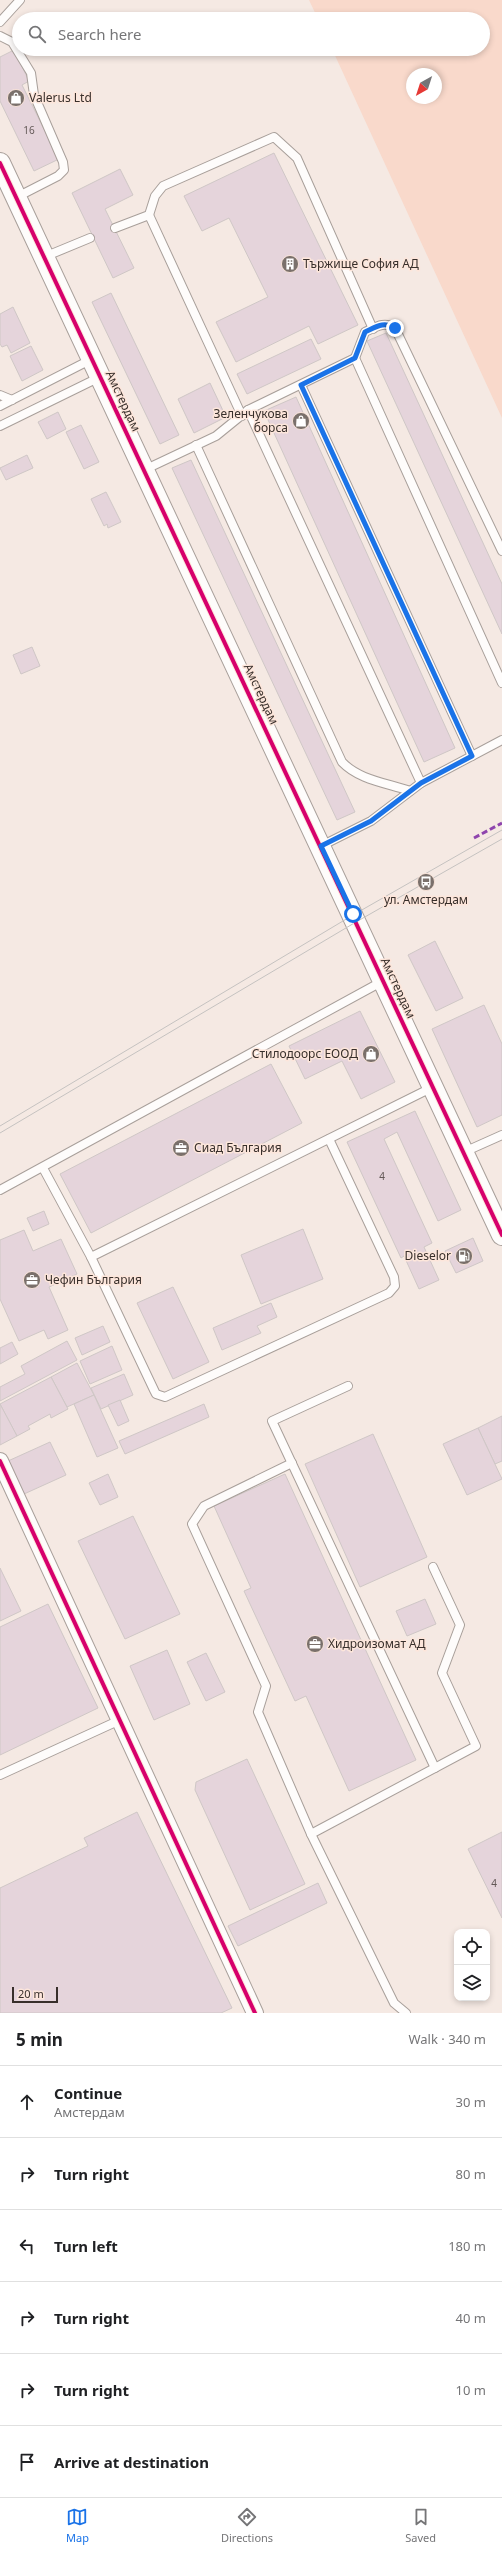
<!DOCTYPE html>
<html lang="en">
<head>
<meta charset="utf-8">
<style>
	body { margin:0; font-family:"Noto Sans",sans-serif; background:#f2f2f2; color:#202124 }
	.controls { position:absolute; right:12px; bottom:12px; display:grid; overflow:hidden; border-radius:8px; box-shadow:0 2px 6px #0003 }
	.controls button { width:36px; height:36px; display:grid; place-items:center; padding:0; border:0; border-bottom:1px solid #e0e0e0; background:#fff; color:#202124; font:20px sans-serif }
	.compass { position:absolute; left:406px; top:68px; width:36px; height:36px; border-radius:50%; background:#fff; box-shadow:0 2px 6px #0003; rotate:219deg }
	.scale { position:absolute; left:12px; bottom:10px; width:46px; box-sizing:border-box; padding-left:4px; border:2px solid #382f2b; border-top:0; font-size:11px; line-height:14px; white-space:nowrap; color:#382f2b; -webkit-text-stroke:3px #fde6db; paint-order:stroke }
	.stop { position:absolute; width:12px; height:12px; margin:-9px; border:3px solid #1a73e8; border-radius:50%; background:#fff }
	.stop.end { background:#1a73e8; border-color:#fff; box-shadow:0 1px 4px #0008 }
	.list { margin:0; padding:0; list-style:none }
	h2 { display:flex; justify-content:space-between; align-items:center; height:52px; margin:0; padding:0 16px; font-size:17px }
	h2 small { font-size:13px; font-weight:400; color:#757577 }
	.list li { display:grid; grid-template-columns:26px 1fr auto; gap:12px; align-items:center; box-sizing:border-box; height:72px; padding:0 16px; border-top:1px solid #e0e0e0 }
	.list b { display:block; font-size:15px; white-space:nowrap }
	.list p { margin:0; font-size:13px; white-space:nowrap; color:#757577 }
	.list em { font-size:13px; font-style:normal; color:#757577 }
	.icon { flex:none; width:22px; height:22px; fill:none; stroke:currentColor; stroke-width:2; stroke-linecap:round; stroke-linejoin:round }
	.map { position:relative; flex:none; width:502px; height:2013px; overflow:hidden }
	.search { position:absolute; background:#fff; box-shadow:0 2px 6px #0003; left:12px; right:12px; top:12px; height:44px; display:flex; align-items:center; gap:10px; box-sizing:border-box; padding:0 14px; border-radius:22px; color:#757577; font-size:15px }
	.sheet { height:484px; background:#fff }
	nav { display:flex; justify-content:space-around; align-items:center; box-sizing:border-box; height:56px; border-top:1px solid #e0e0e0; background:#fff; font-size:11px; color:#757577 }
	nav a { display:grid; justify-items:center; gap:2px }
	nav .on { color:#1a73e8 }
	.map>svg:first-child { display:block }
	.green { fill:#f9d9cb; fill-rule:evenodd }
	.building { fill:#e5d4db; stroke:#cfc7c6 }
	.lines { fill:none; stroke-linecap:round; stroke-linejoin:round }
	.service-casing { stroke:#a89f9a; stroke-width:10 }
	.minor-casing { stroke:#a89f9a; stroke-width:18 }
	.tertiary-casing { stroke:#a89f9a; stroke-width:22 }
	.service { stroke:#fefcfb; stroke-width:8 }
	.minor { stroke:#fefcfb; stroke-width:16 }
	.tertiary { stroke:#fefcfb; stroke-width:20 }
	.tram { stroke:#c5c2c0; stroke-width:1 }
	.quiet { stroke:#8e44ad; stroke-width:3; stroke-dasharray:6 3; stroke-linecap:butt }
	.cycleway-casing { stroke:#fde6db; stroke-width:6 }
	.cycleway { stroke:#d6006c; stroke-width:4 }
	.route { stroke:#1a73e8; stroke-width:5 }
	.labels { text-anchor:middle; stroke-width:3; stroke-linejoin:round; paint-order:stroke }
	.number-label { font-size:10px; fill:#635857 }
	.poi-label { font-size:12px; fill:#382f2b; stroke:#fde6db; text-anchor:start }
	.street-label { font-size:12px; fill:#382f2b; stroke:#fde6db }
</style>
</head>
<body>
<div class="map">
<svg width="502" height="2013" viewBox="0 0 502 2013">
	<rect width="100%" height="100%" fill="#f5e9e3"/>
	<path class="green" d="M309 0H502V418L332 49H483V19H318ZM412 74H436V98H412Z"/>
	<g class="building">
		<path d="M14 50 29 81 22 85 59 159 34 171 0 101V57Z"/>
		<path d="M274 153 358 325 318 344 309 326 236 362 216 322 268 297 229 218 202 231 184 196Z"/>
		<path d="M120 169 133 195 105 209 134 268 113 278 72 193Z"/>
		<path d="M111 293 179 435 160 444 92 302Z"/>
		<path d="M13 307 30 343 11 353 7 345 2 347 0 344V314Z"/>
		<path d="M386 333 502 584V634L367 341Z"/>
		<path d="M311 339 321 359 247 394 237 374Z"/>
		<path d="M31 346 43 370 22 381 10 356Z"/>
		<path d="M210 383 226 417 194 433 178 399Z"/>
		<path d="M296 397 455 748 424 762 264 411Z"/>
		<path d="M58 412 66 429 47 439 38 422Z"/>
		<path d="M81 425 99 462 84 469 66 432Z"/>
		<path d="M27 455 33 468 6 480 0 468Z"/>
		<path d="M191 460 355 812 337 820 172 468Z"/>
		<path d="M106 492 121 522 108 528 107 524 104 526 91 499Z"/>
		<path d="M32 647 40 666 21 674 13 655Z"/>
		<path d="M435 941 463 998 436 1011 408 955Z"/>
		<path d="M484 1005 502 1044V1115L477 1127 432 1029Z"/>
		<path d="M360 1011 395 1082 361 1099 342 1061 305 1079 289 1046Z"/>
		<path d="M271 1064 302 1123 91 1233 60 1174Z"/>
		<path d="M415 1111 461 1210 438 1221 397 1132 384 1139 432 1243 424 1247 439 1280 419 1289 404 1256 401 1258 347 1142Z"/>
		<path d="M44 1211 49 1224 33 1231 27 1218Z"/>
		<path d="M303 1229 323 1279 261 1304 241 1255Z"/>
		<path d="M24 1230 33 1251 61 1239 77 1274 49 1287 68 1330 48 1339 44 1330 19 1341 0 1299V1240Z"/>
		<path d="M473 1238 483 1261 456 1273 445 1251Z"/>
		<path d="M173 1287 209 1362 173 1379 137 1303Z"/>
		<path d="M271 1303 277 1317 257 1326 261 1333 222 1350 213 1328Z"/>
		<path d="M103 1326 110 1342 82 1355 75 1338Z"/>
		<path d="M67 1341 77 1360 0 1401V1387L25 1374 21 1366Z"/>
		<path d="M12 1342 18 1354 0 1364V1348Z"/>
		<path d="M112 1346 122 1370 90 1384 80 1361Z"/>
		<path d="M77 1363 94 1395 67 1407 51 1377Z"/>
		<path d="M124 1374 133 1395 101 1409 91 1388Z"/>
		<path d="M51 1377 68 1409 51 1418 50 1414 28 1426 30 1429 17 1436 0 1404Z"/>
		<path d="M94 1395 118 1448 97 1457 74 1404Z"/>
		<path d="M120 1400 129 1421 118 1426 108 1405Z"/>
		<path d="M0 1404 17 1436 0 1445Z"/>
		<path d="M204 1404 209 1417 125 1454 119 1441Z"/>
		<path d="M502 1416V1461L495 1464 478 1428Z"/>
		<path d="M478 1428 502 1479 467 1495 443 1444Z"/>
		<path d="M373 1434 427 1557 360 1587 305 1464Z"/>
		<path d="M50 1442 66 1475 24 1494 8 1461Z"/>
		<path d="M108 1474 118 1497 100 1505 89 1483Z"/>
		<path d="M285 1474 416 1760 349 1791 306 1696 295 1701 244 1591 251 1588 214 1506Z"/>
		<path d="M133 1516 180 1614 125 1639 78 1541Z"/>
		<path d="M0 1568 21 1611 0 1621Z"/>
		<path d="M425 1599 436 1624 407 1636 396 1611Z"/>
		<path d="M48 1604 98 1708 0 1755V1627Z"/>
		<path d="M167 1650 190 1704 154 1720 130 1666Z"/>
		<path d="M206 1653 225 1692 206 1701 187 1662Z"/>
		<path d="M247 1759 305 1884 250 1910 195 1790 196 1782Z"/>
		<path d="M137 1812 232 2008 221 2013H0V1888L88 1846 84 1838Z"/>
		<path d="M502 1832V1918L468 1849Z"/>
		<path d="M318 1883 327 1903 238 1946 228 1926Z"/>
	</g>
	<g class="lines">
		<g class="service-casing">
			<g id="service">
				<path d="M0 22 20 0"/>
				<path d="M0 36 12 42 31 73 34 95 63 162 64 170 58 176 17 197"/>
				<path d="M149 215 242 416"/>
				<path d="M115 228 149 215 155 196 163 186 274 137 297 158 373 329"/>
				<path d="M44 257 90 238"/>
				<path d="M355 358 365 332C376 327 384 321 395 328L502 551"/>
				<path d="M301 385 472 756"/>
				<path d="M0 395 12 400"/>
				<path d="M0 406 92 359"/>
				<path d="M248 410 421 783"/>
				<path d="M0 426 100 377"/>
				<path d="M196 445 342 762C359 780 387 783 410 791"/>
				<path d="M144 470 216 436 248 410 355 358 502 683"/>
				<path d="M321 846 371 821 421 783 502 740"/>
				<path d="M464 1152 502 1135"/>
				<path d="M43 1168 91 1257 433 1087"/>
				<path d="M0 1190 383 981"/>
				<path d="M91 1257 154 1390 156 1394 165 1397 389 1293 395 1286 394 1277 329 1139"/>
				<path d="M348 1386 272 1421 435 1768"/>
				<path d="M292 1463 204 1506 192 1524 266 1686 258 1712 311 1834 394 2003 406 2013"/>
				<path d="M0 1775 120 1720"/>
				<path d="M311 1834 476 1746 442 1673 460 1625 433 1567"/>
			</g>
		</g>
		<g class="minor-casing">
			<path id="minor" d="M0 1461 255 2013"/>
		</g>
		<g class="tertiary-casing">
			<path id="tertiary" d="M0 163 502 1235"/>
		</g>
		<use href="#service" class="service"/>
		<use href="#minor" class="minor"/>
		<use href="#tertiary" class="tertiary"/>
		<g class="tram">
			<path d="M0 1126 353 915 502 830"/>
			<path d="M0 1133 356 922 502 839"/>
		</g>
		<path class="quiet" d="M474 838 502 823"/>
		<g class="cycleway-casing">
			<g id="cycleway">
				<path d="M0 163 502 1235"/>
				<path d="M0 1461 255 2013"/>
			</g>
		</g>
		<use href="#cycleway" class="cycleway"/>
	</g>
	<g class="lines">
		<path class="route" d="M353 914 321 846 371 821 421 783 472 756 301 385 355 358 365 332C376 327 384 321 395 328"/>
	</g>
	<defs>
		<g id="shop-disc" transform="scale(0.9)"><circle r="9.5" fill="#7a706b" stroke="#fde6db"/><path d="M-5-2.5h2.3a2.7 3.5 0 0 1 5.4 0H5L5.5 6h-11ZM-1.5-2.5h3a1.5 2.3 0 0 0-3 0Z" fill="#fff"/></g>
		<g id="building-disc" transform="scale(0.9)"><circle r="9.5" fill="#7a706b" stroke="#fde6db"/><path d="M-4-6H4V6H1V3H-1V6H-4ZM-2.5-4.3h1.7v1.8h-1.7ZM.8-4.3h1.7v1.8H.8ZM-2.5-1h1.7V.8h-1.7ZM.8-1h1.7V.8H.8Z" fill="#fff"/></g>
		<g id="bus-disc" transform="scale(0.9)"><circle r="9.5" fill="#7a706b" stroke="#fde6db"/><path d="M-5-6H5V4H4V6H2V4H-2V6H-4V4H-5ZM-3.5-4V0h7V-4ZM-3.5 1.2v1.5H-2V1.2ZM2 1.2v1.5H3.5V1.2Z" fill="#fff"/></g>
		<g id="office-disc" transform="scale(0.9)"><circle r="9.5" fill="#7a706b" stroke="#fde6db"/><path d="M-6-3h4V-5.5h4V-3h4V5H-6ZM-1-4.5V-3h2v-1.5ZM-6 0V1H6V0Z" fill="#fff"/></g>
		<g id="fuel-disc" transform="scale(0.9)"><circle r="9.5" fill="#7a706b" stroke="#fde6db"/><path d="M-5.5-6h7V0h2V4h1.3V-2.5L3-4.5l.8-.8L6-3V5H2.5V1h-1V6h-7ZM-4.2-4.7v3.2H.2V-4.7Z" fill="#fff"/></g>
	</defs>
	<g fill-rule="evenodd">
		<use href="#shop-disc" x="16" y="98"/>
		<use href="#building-disc" x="290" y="264"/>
		<use href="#shop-disc" x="301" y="421"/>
		<use href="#bus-disc" x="426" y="882"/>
		<use href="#shop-disc" x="371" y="1054"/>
		<use href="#office-disc" x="181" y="1148"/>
		<use href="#fuel-disc" x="464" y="1256"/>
		<use href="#office-disc" x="32" y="1280"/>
		<use href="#office-disc" x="315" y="1644"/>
	</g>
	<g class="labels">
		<g class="number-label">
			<text x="29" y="134">16</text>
			<text x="382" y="1180">4</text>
			<text x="494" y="1887">4</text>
		</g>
		<g class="poi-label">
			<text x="29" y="102">Valerus Ltd</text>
			<text x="303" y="268">Тържище София АД</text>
			<text x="288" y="418" text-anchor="end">Зеленчукова<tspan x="288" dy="14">борса</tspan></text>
			<text x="426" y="904" text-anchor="middle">ул. Амстердам</text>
			<text x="358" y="1058" text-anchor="end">Стилодоорс ЕООД</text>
			<text x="194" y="1152">Сиад България</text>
			<text x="451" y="1260" text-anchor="end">Dieselor</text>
			<text x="45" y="1284">Чефин България</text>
			<text x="328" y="1648">Хидроизомат АД</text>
		</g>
		<g class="street-label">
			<text transform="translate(123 401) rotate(65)" y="4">Амстердам</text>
			<text transform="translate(261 694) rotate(65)" y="4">Амстердам</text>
			<text transform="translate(398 988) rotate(65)" y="4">Амстердам</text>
		</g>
	</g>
</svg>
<div class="controls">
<button><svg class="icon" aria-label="locate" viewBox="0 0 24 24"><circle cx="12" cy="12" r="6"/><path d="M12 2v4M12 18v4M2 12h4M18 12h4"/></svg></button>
<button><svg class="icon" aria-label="layers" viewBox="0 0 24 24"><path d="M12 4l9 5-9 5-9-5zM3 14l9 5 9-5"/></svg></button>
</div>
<svg class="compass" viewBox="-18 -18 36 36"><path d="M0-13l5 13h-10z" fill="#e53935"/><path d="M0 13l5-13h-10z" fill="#757577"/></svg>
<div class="scale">20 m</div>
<div class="stop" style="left:353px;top:914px"></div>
<div class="stop end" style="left:395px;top:328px"></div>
<div class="search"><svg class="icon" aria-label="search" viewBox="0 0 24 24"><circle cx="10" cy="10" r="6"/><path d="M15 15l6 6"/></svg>Search here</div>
</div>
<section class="sheet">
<h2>5 min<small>Walk · 340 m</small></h2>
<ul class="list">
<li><svg class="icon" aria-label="ahead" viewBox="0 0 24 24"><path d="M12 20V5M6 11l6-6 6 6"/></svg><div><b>Continue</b><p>Амстердам</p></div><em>30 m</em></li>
<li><svg class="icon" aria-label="right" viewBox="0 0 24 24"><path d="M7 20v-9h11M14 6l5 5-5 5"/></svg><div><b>Turn right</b></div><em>80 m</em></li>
<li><svg class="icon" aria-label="left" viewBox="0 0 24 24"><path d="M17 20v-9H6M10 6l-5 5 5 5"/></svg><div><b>Turn left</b></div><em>180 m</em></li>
<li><svg class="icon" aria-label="right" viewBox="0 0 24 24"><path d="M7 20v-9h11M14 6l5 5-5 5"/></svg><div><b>Turn right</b></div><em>40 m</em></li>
<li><svg class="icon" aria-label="right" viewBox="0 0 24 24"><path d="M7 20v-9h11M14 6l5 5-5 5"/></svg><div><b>Turn right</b></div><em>10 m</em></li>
<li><svg class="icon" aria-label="arrive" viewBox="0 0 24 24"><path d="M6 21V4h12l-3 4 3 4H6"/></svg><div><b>Arrive at destination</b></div></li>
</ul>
</section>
<nav>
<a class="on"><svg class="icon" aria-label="map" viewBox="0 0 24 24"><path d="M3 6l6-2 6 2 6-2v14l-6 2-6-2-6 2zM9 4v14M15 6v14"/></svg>Map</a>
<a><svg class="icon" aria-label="directions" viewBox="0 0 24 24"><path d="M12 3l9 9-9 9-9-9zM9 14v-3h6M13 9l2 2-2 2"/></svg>Directions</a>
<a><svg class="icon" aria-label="saved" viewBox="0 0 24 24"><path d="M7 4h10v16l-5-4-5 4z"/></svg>Saved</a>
</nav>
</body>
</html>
